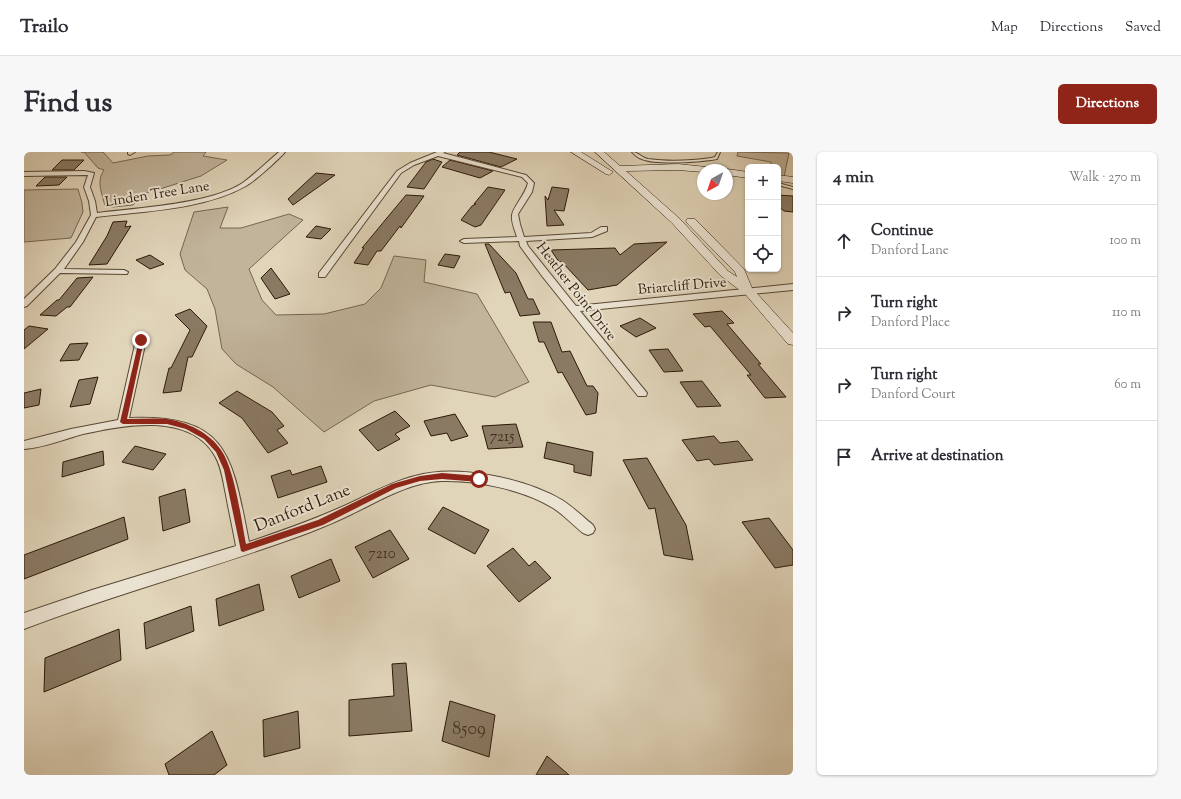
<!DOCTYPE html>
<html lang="en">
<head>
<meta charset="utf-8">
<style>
	body { margin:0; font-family:"Sorts Mill Goudy",serif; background:#f7f7f7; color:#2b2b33 }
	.controls { position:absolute; right:12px; top:12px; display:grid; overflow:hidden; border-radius:6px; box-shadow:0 1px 3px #0004 }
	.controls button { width:36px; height:36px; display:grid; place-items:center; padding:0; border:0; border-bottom:1px solid #e1e1e2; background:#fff; color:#2b2b33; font:20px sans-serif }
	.compass { position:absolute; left:673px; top:12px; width:36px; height:36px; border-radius:50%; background:#fff; box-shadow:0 1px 3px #0004; rotate:220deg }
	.stop { position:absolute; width:12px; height:12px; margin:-9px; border:3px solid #8f2418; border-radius:50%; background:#fff }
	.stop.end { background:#8f2418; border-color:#fff; box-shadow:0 1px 4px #0008 }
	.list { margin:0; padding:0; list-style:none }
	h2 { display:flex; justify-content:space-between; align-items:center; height:52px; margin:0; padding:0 16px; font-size:17px }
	h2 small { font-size:13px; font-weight:400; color:#7c7c81 }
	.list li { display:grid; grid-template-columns:26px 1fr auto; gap:12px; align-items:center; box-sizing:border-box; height:72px; padding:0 16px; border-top:1px solid #e1e1e2 }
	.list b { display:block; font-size:15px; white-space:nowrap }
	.list p { margin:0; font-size:13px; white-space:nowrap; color:#7c7c81 }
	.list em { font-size:13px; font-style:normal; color:#7c7c81 }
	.icon { flex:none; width:22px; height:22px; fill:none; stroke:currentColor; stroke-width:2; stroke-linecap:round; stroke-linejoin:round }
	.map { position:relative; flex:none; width:769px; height:623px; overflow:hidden; border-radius:6px }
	header { display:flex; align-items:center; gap:24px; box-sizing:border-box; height:56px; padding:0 20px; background:#fff; border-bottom:1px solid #e1e1e2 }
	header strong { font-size:19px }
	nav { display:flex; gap:22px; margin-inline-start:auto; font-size:14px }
	.intro { display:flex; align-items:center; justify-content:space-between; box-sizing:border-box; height:96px; padding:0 24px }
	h1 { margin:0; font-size:28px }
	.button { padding:10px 18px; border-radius:6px; background:#8f2418; color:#fff; font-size:14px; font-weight:700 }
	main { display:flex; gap:24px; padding:0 24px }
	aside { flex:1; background:#fff; border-radius:6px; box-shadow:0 1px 3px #0004 }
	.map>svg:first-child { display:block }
	.green { fill:#c1b49b; stroke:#766652 }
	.building { fill:#8a7a64; stroke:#2c1908 }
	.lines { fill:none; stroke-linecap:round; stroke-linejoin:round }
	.lane-casing { stroke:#594834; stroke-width:2 }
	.street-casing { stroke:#594834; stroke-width:2 }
	.secondary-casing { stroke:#2c1908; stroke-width:1 }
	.lane { fill:#ebe3d2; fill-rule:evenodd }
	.street { fill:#ebe3d2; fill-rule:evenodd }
	.secondary { fill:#ebe3d2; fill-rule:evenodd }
	.route { fill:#8f2418 }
	.labels { text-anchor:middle; stroke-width:4; stroke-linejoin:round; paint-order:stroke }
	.far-street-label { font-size:14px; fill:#2c1908; stroke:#ebe3d2 }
	.number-label { font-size:15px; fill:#44311f }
	.street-label { font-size:17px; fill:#2c1908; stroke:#ebe3d2 }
	.near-number-label { font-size:18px; fill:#44311f }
</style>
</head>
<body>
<header>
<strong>Trailo</strong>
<nav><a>Map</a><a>Directions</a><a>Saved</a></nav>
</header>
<div class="intro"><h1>Find us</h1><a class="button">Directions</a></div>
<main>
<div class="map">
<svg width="769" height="623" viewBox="0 0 769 623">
	<rect width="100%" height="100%" fill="#e0d4b9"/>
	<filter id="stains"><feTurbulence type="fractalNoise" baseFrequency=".005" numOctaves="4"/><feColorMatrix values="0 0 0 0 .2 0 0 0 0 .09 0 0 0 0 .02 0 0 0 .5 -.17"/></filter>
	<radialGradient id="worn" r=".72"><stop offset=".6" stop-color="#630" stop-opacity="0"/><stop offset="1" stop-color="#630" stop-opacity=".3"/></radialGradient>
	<g class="green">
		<path d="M57 0H79L89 11 124 4 146 3 150 0H182L179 4 203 8 177 24 120 42 109 53 89 55 81 54C78 41 72 30 80 18L74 16 60 0Z"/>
		<path d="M714 0 765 1 760 25 754 24V15H747V10L713 4Z"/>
		<path d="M54 37 58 51 59 60 47 86 0 90V38Z"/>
		<path d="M204 55 196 76H217L265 62 279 68 225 117 238 148 252 163 300 162 341 152 357 136 370 104 402 108 400 130 453 142 505 230 471 245 407 233 350 249 300 280 249 235 212 212 198 197 191 157 183 137 161 118 156 102 170 60Z"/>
	</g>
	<g class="building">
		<path d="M436 0H465L493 7 477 15 433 3Z"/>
		<path d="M409 7 418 10 400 37 383 35 402 10Z"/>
		<path d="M38 8H60L50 18H28Z"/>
		<path d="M426 8 469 19 456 26 418 15Z"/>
		<path d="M292 21 311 23 269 53 264 47Z"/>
		<path d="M21 25H43L35 33 12 34Z"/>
		<path d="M464 35 481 38 457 73 451 75 437 68 448 54 452 52H450Z"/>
		<path d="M528 35 545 37 540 59 530 58 540 73 523 74 521 44 524 48Z"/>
		<path d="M382 43 400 44 377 76 376 74 357 99H353L344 113 330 111 340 96H338Z"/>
		<path d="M754 43 769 44V60L760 59 754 54Z"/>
		<path d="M103 69 101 75 107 74 83 112 65 113 83 84 89 70Z"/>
		<path d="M292 74 307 77 297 87 282 85Z"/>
		<path d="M643 90 593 133 564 138 538 110H535L527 98 591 96 596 103 610 92Z"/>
		<path d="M461 92H465L492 121 504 147H509L516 162 496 164 486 140 481 141Z"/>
		<path d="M421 102 436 104 430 116 414 113Z"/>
		<path d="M126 103 140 112 126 117 112 108Z"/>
		<path d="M247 116 266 142 251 147 237 126Z"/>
		<path d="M69 125 46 155H43L32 164 16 163 33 148H35L53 126Z"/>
		<path d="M166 157 183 174 168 205H164L157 239 139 241 145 216H147L166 178 151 163Z"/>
		<path d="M698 159 710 171 703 172 737 212H734L762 245 741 246 723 223H727L686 174 681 175 669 162Z"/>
		<path d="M616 166 632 176 612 185 596 174Z"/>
		<path d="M509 170H527L538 200 546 199 563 234H569L574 241 572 261 562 263 538 220 534 221 520 190H515Z"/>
		<path d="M5 174 24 177 0 197V178Z"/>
		<path d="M64 191 55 208 36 209 46 192Z"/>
		<path d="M644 197 659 219 640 220 625 198Z"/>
		<path d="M74 225 66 252 46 255 55 228Z"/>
		<path d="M678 229 697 254 673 255 656 230Z"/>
		<path d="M17 237 15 253 0 256V241Z"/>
		<path d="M213 239 248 260 260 274 253 278 264 291 244 301 218 266 195 251Z"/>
		<path d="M371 259 386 274 371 282 376 287 354 299 335 278Z"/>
		<path d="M431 262 444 284 427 289 423 281 407 284 400 269Z"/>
		<path d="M492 272 499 295 464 297 458 274Z"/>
		<path d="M690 284 696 291 714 289 729 308 690 313 685 307 673 309 658 288Z"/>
		<path d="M523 290 569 300 567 324 550 320V313L520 306Z"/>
		<path d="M111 294 142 302 129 318 98 310Z"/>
		<path d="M79 299 80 313 38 325 39 310Z"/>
		<path d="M623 306 662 373 669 408 640 403 631 356 625 357 599 308Z"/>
		<path d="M297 314 303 330 254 346 247 324 266 318 268 323Z"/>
		<path d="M161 337 166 370 139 379 135 345Z"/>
		<path d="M419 355 465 378 451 402 404 377Z"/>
		<path d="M100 365 104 387 0 427V403Z"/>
		<path d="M745 366 769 398V413L751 416 718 370Z"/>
		<path d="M366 378 385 407 349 426 331 395Z"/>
		<path d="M489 396 505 414 511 409 527 426 495 450 463 414Z"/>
		<path d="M307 407 316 429 275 446 267 424Z"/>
		<path d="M235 432 240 458 195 474 192 447Z"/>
		<path d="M167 454 170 479 122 497 120 471Z"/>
		<path d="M95 477 97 508 20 540 21 506Z"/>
		<path d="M382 511 388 579 325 584V548L370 544 368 512Z"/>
		<path d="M426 549 471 563 465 605 418 589Z"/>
		<path d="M274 559 276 596 240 605 239 568Z"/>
		<path d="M188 579 203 613 190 623H145L141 612Z"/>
		<path d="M523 604 545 623H512Z"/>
	</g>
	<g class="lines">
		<g class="lane-casing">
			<g id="lane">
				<path d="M608 0C614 0 618 6 624 7 645 10 666 9 687 6L691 5 694 0H696L693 7C678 10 631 13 618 7 614 6 611 3 608 0Z"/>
				<path d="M754 31 769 35V37L754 33Z"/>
			</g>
		</g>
		<g class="street-casing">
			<g id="street">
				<path d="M104 0H111L106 3 104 2Z"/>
				<path d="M255 0H261C253 9 232 28 222 34 179 58 120 59 72 65L59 90 40 117 100 118 104 120 103 122 36 121 3 154 0 155V147L31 117 52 90 67 63 65 49 60 35 64 23 0 24V20L60 19 70 21 66 35 71 49 73 61C112 56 189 52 220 30 232 21 243 10 255 0Z"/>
				<path d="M413 0H421L419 1 502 23 510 31 508 40 494 62 496 72 500 85 567 81 577 75H583V79L568 85 502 89 504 94 552 154 769 132V138L556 159 623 241 622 244H614L518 124 496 94 495 89 440 91 436 89 440 87 493 85C491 78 487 70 488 63 489 55 501 43 504 31L498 25 414 4 390 13 377 21 301 125H295V121L373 19 386 11Z"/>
				<path d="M117 185 122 188 105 266C206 262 208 305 225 390 254 380 284 370 313 357 339 346 363 331 391 324 433 312 500 326 538 348 549 355 559 365 569 373L571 377 569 381 564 383 559 381C549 373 540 363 529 356 500 338 453 328 418 329 386 330 357 348 328 362 314 369 299 375 284 381 190 416 93 441 0 477V461L68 438 212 394C209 377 205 360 202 343 199 330 198 316 191 304 166 260 100 273 59 282 41 287 18 296 0 297V289L47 277 94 268 112 188Z"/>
			</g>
		</g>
		<g class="secondary-casing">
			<g id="secondary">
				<path d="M547 0H557L589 20 585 23 582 22Z"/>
				<path d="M571 0H580L596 14 654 12 692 16 693 18H679V20L654 18 602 19 656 67 704 119 713 125 711 120 663 71 662 69 663 67H671L720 117 728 136 769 181V193L764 192 722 143 696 123 648 71Z"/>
				<path d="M703 17 724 20V26L703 23V18H701Z"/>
				<path d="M754 23 769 25V31L754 29Z"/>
			</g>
		</g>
		<use href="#lane" class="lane"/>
		<use href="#street" class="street"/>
		<use href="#secondary" class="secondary"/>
	</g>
	<path class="route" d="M117 187 120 188 103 267C116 267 130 266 143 267 163 270 186 281 197 298 211 318 217 367 222 392L294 368 368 332 396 324 418 321 455 324 459 327 455 330 418 327 396 329 372 336 299 373 219 400 217 399 200 318 192 300 180 287 162 277 143 272H99L96 270 115 188Z"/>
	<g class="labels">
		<g class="far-street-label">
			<text transform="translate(133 41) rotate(-9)" y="5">Linden Tree Lane</text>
			<text transform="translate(658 133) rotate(-5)" y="5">Briarcliff Drive</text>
			<text transform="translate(553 139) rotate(52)" y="5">Heather Point Drive</text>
		</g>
		<g class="number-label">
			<text x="478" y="289">7215</text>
			<text x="358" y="406">7210</text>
		</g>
		<g class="street-label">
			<text transform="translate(278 355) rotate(-22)" y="6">Danford Lane</text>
		</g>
		<g class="near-number-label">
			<text x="445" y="582">8509</text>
		</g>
	</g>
	<rect width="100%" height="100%" filter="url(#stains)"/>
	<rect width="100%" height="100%" fill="url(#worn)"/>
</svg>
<div class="controls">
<button>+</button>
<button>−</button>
<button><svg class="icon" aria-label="locate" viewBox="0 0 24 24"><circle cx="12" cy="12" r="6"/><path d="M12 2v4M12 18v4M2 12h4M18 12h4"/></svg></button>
</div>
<svg class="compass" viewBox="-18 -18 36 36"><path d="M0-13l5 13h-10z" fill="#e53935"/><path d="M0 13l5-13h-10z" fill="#7c7c81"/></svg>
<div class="stop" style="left:455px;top:327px"></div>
<div class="stop end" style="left:117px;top:188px"></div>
</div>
<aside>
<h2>4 min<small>Walk · 270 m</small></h2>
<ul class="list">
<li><svg class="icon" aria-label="ahead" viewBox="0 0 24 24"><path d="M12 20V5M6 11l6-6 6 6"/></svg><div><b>Continue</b><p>Danford Lane</p></div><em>100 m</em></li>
<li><svg class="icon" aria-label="right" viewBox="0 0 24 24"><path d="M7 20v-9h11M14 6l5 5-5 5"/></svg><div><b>Turn right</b><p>Danford Place</p></div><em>110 m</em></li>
<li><svg class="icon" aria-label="right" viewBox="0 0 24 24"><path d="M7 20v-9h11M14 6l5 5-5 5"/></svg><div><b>Turn right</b><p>Danford Court</p></div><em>60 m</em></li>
<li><svg class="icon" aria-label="arrive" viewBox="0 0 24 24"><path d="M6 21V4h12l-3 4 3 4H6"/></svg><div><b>Arrive at destination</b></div></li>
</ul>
</aside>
</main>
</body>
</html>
